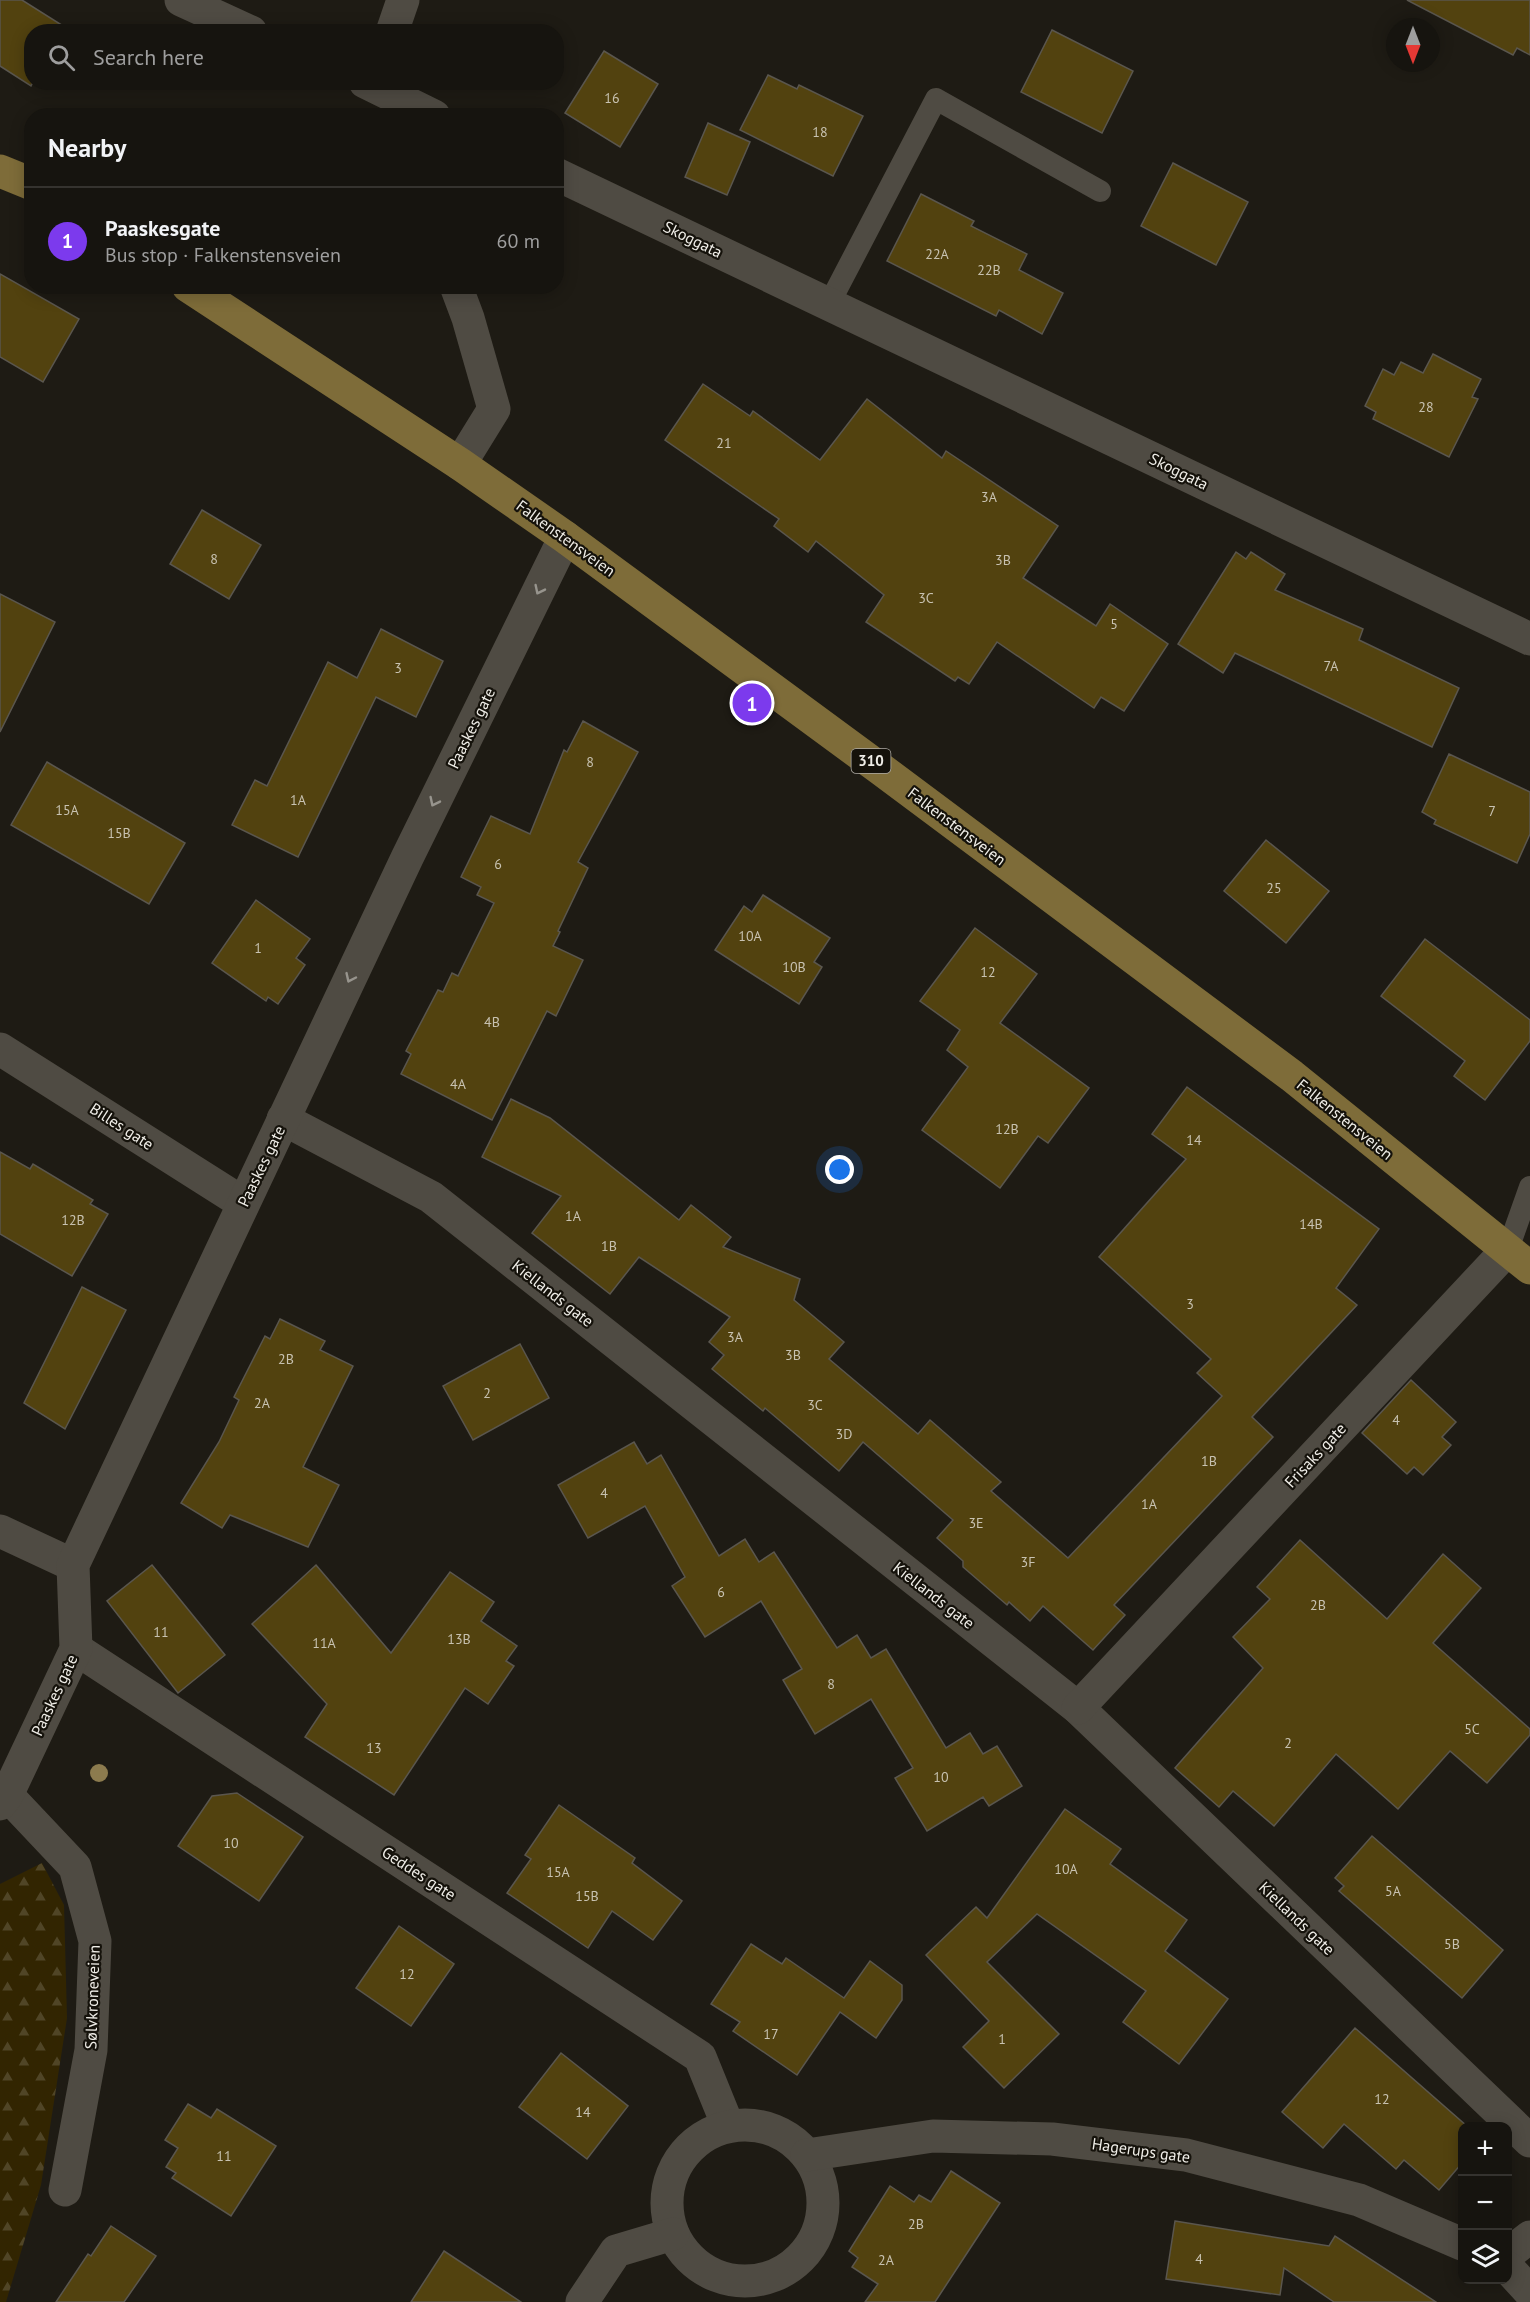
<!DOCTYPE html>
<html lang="en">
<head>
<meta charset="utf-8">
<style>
	body { margin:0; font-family:"PT Sans",sans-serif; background:#1f1d18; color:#f1f3f6 }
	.controls { position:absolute; right:18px; bottom:18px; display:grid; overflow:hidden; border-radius:12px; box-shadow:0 3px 15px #0003 }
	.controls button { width:54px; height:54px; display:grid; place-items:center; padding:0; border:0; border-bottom:2px solid #35332f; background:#16140f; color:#f1f3f6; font:30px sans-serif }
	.compass { position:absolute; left:1386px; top:18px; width:54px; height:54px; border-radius:50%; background:#16140f; box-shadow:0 3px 15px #0003; rotate:180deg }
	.you { position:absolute; left:840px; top:1170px; width:21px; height:21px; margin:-15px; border:4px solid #fff; border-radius:50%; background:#1a73e8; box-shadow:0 0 0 9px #1a73e833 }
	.badge { display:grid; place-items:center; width:39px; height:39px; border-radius:50%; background:#7c3aed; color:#fff; font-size:20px; font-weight:700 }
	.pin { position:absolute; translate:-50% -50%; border:3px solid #fff; box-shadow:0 2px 6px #0006 }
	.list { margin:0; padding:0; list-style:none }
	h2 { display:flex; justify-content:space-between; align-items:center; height:78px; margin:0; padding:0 24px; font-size:26px }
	h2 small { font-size:20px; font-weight:400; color:#9e9e9e }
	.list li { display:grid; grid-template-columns:39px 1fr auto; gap:18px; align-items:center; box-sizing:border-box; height:108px; padding:0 24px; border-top:2px solid #35332f }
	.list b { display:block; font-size:22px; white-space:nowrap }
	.list p { margin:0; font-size:20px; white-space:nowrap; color:#9e9e9e }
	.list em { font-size:20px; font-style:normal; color:#9e9e9e }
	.icon { flex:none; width:33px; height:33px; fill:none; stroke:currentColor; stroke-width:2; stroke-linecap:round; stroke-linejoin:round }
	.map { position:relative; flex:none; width:1530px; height:2302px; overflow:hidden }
	.search { position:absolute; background:#16140f; box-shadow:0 3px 15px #0003; left:24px; top:24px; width:540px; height:66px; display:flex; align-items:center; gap:15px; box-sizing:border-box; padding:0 21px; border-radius:24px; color:#9e9e9e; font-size:22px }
	.panel { position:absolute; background:#16140f; box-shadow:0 3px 15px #0003; left:24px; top:108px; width:540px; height:186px; border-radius:24px }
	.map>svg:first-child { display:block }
	.forest { fill:url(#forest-firs) }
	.building { fill:#52420f; stroke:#5a564e; stroke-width:1.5 }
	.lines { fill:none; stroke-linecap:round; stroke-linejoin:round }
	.lane { stroke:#4f4b43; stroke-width:22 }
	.street { stroke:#4f4b43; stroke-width:33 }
	.primary { stroke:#7e6c39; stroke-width:33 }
	.tree { fill:#8c7b4e }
	.oneway { stroke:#97948d }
	.labels { text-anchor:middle; stroke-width:4.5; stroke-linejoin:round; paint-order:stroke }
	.number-label { font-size:14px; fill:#c8c2b1 }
	.shield { fill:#15120b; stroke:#aeaba5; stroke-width:1.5 }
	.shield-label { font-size:15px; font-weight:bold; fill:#efede7 }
	.street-label { font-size:16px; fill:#efede7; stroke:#15120b }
</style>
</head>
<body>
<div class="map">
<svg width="1530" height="2302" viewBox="0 0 1530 2302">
	<defs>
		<pattern id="forest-firs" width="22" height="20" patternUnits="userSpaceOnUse" patternTransform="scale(1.5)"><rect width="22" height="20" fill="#322501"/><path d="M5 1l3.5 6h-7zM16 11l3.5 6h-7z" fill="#504526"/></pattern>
	</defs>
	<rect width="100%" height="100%" fill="#1e1b14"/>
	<path class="forest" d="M42 1863 64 1905 67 2018 41 2185 6 2302H0V1884Z"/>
	<g class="building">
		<path d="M0 0H22L68 29 66 32H32V82H33L31 86 0 66Z"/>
		<path d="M1407 0H1530V55L1517 48 1513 55Z"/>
		<path d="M1052 30 1133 71 1102 133 1021 92Z"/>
		<path d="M604 51 658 84 620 147 565 113Z"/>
		<path d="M768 75 797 89 799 85 863 116 833 176 740 130Z"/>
		<path d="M708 123 750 142 727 195 685 177Z"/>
		<path d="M1173 163 1248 202 1216 265 1141 226Z"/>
		<path d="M921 194 974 221 971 226 1027 254 1019 270 1063 293 1042 334 999 310 996 316 887 261Z"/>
		<path d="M0 274 79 319 43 382 0 357Z"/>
		<path d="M1433 354 1481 379 1472 397 1478 399 1449 457 1373 419 1376 412 1365 406 1383 369 1394 375 1401 362 1423 373Z"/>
		<path d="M703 384 750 416 753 411 820 460 867 399 942 458 946 451 1058 526 1023 578 1096 626 1110 604 1168 644 1124 711 1101 697 1094 708 997 642 969 684 958 677 955 681 866 622 884 595 816 541 808 552 774 526 779 519 665 440Z"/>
		<path d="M202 510 261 545 229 599 170 564Z"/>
		<path d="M1236 552 1246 559 1251 552 1285 574 1275 590 1363 629 1359 640 1459 688 1432 747 1235 653 1223 673 1178 644Z"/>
		<path d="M0 594 55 622 0 732Z"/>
		<path d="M381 629 443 661 416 717 376 697 298 857 232 825 255 780 267 786 328 662 357 678Z"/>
		<path d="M583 721 638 752 578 862 588 868 558 931 560 932 553 946 583 960 556 1016 547 1011 492 1120 401 1074 411 1054 406 1051 438 990 443 992 452 973 458 976 494 903 477 895 481 887 461 877 491 816 530 834 564 750 567 752Z"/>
		<path d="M1449 754 1530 792V834L1517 863 1434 824 1436 820 1422 812Z"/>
		<path d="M47 762 185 843 149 904 11 825Z"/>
		<path d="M1266 840 1329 891 1286 943 1224 891Z"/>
		<path d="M763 895 830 938 814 962 822 967 799 1004 715 950 744 906 752 912Z"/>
		<path d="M256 900 310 939 296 958 305 965 278 1004 268 997 266 1001 212 963Z"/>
		<path d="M975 928 1037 974 1000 1023 1089 1088 1048 1143 1038 1136 1000 1188 922 1130 968 1067 947 1050 960 1030 920 1001Z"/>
		<path d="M1425 939 1530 1020V1041L1485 1100 1454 1076 1465 1061 1381 996Z"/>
		<path d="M1187 1087 1379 1229 1336 1288 1357 1305 1252 1417 1273 1437 1114 1605 1125 1615 1093 1650 1043 1606 1030 1621 1009 1602 1007 1605 963 1567V1561L937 1538 953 1520 863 1442 839 1471 765 1408 763 1411 712 1369 724 1355 709 1342 730 1317 639 1257 610 1294 532 1233 561 1196 482 1157 511 1099 550 1118 679 1220 691 1205 731 1237 723 1247 800 1279 794 1300 844 1342 829 1359 918 1434 930 1420 1001 1482 991 1491 1068 1558 1222 1396 1197 1373 1211 1359 1099 1257 1186 1159 1152 1134Z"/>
		<path d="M0 1152 30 1169 33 1164 93 1200 90 1204 108 1214 72 1276 0 1234Z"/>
		<path d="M82 1287 126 1310 65 1429 24 1403Z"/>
		<path d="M280 1319 325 1341 320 1350 353 1366 303 1467 339 1485 308 1547 230 1515 222 1528 181 1503 219 1442 239 1400 234 1397 265 1336 270 1339Z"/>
		<path d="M520 1344 549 1398 473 1440 443 1386Z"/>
		<path d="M1411 1380 1456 1422 1442 1437 1451 1445 1423 1475 1414 1467 1407 1474 1362 1433Z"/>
		<path d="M634 1442 647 1464 661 1455 719 1556 745 1539 759 1562 774 1552 837 1648 857 1635 871 1658 886 1649 946 1748 970 1733 983 1754 997 1746 1022 1786 989 1806 983 1797 927 1831 895 1778 913 1768 871 1699 815 1734 783 1680 802 1669 761 1601 705 1637 672 1586 685 1577 645 1506 588 1538 558 1485Z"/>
		<path d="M1300 1540 1387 1619 1443 1554 1481 1588 1433 1643 1530 1729V1735L1487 1783 1450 1751 1398 1809 1336 1754 1274 1826 1233 1791 1219 1807 1175 1768 1263 1668 1233 1637 1270 1599 1257 1587Z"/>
		<path d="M152 1565 225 1655 178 1693 107 1601Z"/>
		<path d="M316 1565 391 1653 450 1572 494 1602 481 1621 517 1646 506 1661 514 1666 488 1704 465 1688 394 1795 305 1737 327 1704 252 1624Z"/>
		<path d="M237 1793 303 1837 259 1901 178 1846 212 1796Z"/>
		<path d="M559 1805 635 1858 632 1863 682 1901 653 1940 612 1911 588 1948 507 1893 531 1859 525 1855Z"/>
		<path d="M1065 1809 1121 1849 1110 1864 1187 1920 1165 1951 1228 1999 1179 2064 1123 2022 1146 1991 1037 1914 987 1962 1059 2034 1004 2088 963 2047 989 2021 926 1955 976 1907 987 1918Z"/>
		<path d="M1372 1836 1503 1950 1462 1998 1339 1891 1344 1886 1335 1878Z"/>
		<path d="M399 1926 454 1964 411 2026 356 1988Z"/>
		<path d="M751 1944 782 1964 786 1958 844 1998 870 1961 902 1985V2000L876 2038 840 2012 797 2075 733 2031 740 2022 711 2004Z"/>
		<path d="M1355 2028 1468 2127H1462V2163L1439 2190 1404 2160 1396 2169 1344 2124 1323 2148 1282 2112Z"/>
		<path d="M561 2053 628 2106 587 2159 519 2107Z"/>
		<path d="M188 2104 211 2118 217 2109 276 2146 231 2216 172 2178 176 2173 166 2167 178 2148 165 2140Z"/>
		<path d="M951 2171 1000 2203 971 2247 935 2302H865L878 2284 852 2267 858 2258 849 2251 890 2186 914 2202 919 2195 931 2202Z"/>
		<path d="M1175 2221 1329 2246 1335 2236 1436 2302H1334L1284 2268 1280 2295 1166 2279Z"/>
		<path d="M111 2226 156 2256 124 2302H56L88 2254 91 2256Z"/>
		<path d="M444 2251 521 2302H411Z"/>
	</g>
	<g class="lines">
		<g class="lane">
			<path d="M829 304 936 99 1100 191"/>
			<path d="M1508 1249 1530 1187"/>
		</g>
		<g class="street">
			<path d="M181 0 251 32"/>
			<path d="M392 32 403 0"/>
			<path d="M365 82 434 116"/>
			<path d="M556 174 1530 639"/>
			<path d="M456 286 468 318 494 409 460 464"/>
			<path d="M0 1049 243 1203"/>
			<path d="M283 1119 431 1197 1078 1708 1530 2141"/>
			<path d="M0 1531 73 1565"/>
			<path d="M76 1649 700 2057 728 2126"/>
			<path d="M1078 1708 1508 1249"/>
			<path d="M7 1795 75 1867 95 1941 91 2050 65 2190"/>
			<path d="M0 1804 7 1795 76 1649 73 1565 407 858 565 537"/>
			<circle cx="745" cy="2203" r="78"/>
			<path d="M807 2155 933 2136 1052 2139 1186 2155 1359 2200 1462 2244"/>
			<path d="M1508 2254 1530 2237"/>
			<path d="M1508 2268 1530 2292"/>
			<path d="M582 2302 616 2251 673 2234"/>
		</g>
		<g class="primary">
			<path d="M0 171 32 184"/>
			<path d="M188 286 460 464 565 537 882 770 1292 1076 1530 1268"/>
		</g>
	</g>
	<circle class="tree" cx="99" cy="1773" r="9"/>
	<defs><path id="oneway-chevron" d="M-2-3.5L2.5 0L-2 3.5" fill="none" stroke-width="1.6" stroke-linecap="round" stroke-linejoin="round" transform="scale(1.5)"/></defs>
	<g class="oneway">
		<use href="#oneway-chevron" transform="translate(539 590) rotate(116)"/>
		<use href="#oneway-chevron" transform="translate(434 802) rotate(116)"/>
		<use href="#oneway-chevron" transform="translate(350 978) rotate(115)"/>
	</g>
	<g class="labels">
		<g class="number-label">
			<text x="612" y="103">16</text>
			<text x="820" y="137">18</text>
			<text x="937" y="259">22A</text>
			<text x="989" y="275">22B</text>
			<text x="1426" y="412">28</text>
			<text x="724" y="448">21</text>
			<text x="989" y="502">3A</text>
			<text x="214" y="564">8</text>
			<text x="1003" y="565">3B</text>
			<text x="926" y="603">3C</text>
			<text x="1114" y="629">5</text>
			<text x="1331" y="671">7A</text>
			<text x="398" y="673">3</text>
			<text x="590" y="767">8</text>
			<text x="298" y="805">1A</text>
			<text x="67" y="815">15A</text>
			<text x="1492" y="816">7</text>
			<text x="119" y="838">15B</text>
			<text x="498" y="869">6</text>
			<text x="1274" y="893">25</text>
			<text x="750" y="941">10A</text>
			<text x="258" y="953">1</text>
			<text x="794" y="972">10B</text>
			<text x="988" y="977">12</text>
			<text x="492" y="1027">4B</text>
			<text x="458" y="1089">4A</text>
			<text x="1007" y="1134">12B</text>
			<text x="1194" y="1145">14</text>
			<text x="573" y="1221">1A</text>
			<text x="73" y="1225">12B</text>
			<text x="1311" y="1229">14B</text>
			<text x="609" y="1251">1B</text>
			<text x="1190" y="1309">3</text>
			<text x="735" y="1342">3A</text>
			<text x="793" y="1360">3B</text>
			<text x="286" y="1364">2B</text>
			<text x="487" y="1398">2</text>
			<text x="262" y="1408">2A</text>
			<text x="815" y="1410">3C</text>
			<text x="1396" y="1425">4</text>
			<text x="844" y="1439">3D</text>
			<text x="1209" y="1466">1B</text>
			<text x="604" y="1498">4</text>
			<text x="1149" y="1509">1A</text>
			<text x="976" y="1528">3E</text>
			<text x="1028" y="1567">3F</text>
			<text x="721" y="1597">6</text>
			<text x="1318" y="1610">2B</text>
			<text x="161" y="1637">11</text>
			<text x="459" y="1644">13B</text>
			<text x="324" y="1648">11A</text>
			<text x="831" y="1689">8</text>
			<text x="1472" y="1734">5C</text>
			<text x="1288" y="1748">2</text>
			<text x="374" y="1753">13</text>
			<text x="941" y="1782">10</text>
			<text x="231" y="1848">10</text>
			<text x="1066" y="1874">10A</text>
			<text x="558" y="1877">15A</text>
			<text x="1393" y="1896">5A</text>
			<text x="587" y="1901">15B</text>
			<text x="1452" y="1949">5B</text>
			<text x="407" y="1979">12</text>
			<text x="771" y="2039">17</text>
			<text x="1002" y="2044">1</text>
			<text x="1382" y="2104">12</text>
			<text x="583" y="2117">14</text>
			<text x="224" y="2161">11</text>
			<text x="916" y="2229">2B</text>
			<text x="1199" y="2264">4</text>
			<text x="886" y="2265">2A</text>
		</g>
		<rect class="shield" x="851.5" y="749" width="39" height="24" rx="4.5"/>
		<g class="shield-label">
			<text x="871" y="766">310</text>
		</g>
		<g class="street-label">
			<text transform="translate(693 239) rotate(26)" y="6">Skoggata</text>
			<text transform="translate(1179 471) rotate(26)" y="6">Skoggata</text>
			<text transform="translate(566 538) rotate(36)" y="6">Falkenstensveien</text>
			<text transform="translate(471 728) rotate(-64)" y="6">Paaskes gate</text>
			<text transform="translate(957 826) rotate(37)" y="6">Falkenstensveien</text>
			<text transform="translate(1345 1119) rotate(39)" y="6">Falkenstensveien</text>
			<text transform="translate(122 1126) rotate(33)" y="6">Billes gate</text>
			<text transform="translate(261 1166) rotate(-64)" y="6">Paaskes gate</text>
			<text transform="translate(553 1293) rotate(38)" y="6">Kiellands gate</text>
			<text transform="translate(1315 1455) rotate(-47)" y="6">Frisaks gate</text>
			<text transform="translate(934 1595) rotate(38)" y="6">Kiellands gate</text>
			<text transform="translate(54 1695) rotate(-65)" y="6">Paaskes gate</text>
			<text transform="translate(419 1873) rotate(33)" y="6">Geddes gate</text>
			<text transform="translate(1297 1918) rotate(44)" y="6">Kiellands gate</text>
			<text transform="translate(92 1997) rotate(-88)" y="6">Sølvkroneveien</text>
			<text transform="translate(1141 2150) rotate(8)" y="6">Hagerups gate</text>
		</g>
	</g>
</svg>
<div class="controls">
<button>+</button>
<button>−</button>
<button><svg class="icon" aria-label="layers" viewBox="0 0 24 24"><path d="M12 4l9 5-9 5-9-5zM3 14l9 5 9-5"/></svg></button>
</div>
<svg class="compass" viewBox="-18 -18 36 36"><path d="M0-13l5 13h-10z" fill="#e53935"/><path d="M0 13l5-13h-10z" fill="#9e9e9e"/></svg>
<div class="you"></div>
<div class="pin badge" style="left:752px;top:703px">1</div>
<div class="search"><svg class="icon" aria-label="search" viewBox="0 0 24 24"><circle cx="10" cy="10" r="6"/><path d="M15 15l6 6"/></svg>Search here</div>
<section class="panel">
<h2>Nearby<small></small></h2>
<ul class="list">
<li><span class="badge">1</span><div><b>Paaskesgate</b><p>Bus stop · Falkenstensveien</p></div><em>60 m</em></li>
</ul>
</section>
</div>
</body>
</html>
